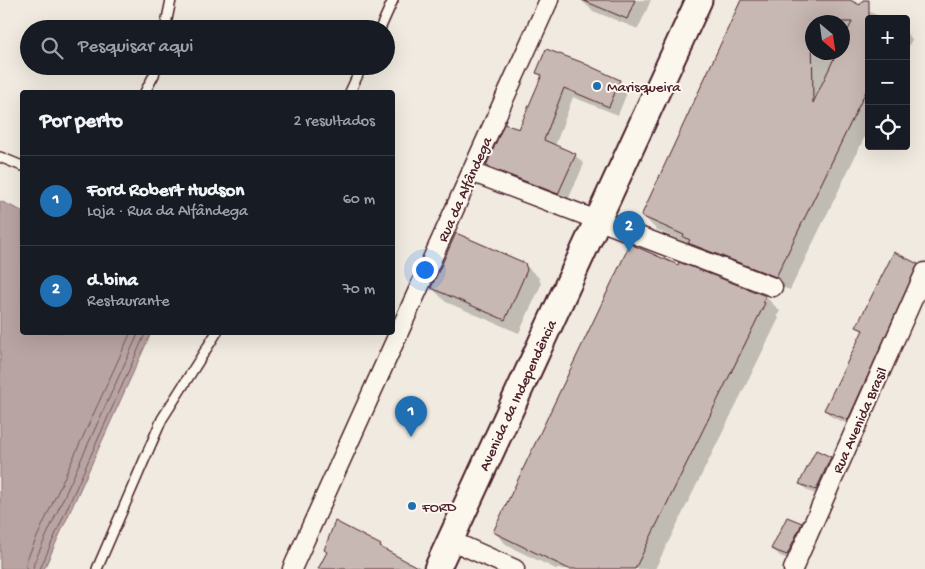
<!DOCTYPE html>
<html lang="pt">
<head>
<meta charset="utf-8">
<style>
	body { margin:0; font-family:"Gochi Hand",sans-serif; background:#20242c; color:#f1f3f6 }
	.controls { position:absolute; right:15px; top:15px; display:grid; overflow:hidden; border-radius:5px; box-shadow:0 5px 20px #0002 }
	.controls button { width:45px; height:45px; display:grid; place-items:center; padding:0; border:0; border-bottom:1px solid #363941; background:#171b24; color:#f1f3f6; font:25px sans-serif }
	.compass { position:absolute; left:805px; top:15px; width:45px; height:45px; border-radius:50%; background:#171b24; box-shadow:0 5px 20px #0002; rotate:151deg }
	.you { position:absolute; left:424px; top:269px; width:18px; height:18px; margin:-12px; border:4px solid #fff; border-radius:50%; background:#1a73e8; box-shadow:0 0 0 8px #1a73e833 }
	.badge { display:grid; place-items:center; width:32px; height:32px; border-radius:50%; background:#1f6fb2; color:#fff; font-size:16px; font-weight:700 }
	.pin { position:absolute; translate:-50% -41px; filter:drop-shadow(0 1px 2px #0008) }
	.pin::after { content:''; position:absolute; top:26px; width:18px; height:15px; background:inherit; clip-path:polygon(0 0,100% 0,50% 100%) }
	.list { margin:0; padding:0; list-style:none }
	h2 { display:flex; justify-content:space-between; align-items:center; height:65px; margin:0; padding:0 20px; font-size:21px }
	h2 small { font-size:16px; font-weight:400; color:#9ea1a6 }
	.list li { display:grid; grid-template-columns:32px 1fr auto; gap:15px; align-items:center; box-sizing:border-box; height:90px; padding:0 20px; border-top:1px solid #363941 }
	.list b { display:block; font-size:19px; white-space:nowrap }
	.list p { margin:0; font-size:16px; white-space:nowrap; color:#9ea1a6 }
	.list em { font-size:16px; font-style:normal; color:#9ea1a6 }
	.icon { flex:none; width:28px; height:28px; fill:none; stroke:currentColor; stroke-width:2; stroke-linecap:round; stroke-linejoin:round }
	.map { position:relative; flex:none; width:925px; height:569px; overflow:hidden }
	.search { position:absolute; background:#171b24; box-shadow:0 5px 20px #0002; left:20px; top:20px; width:375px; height:55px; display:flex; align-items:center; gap:12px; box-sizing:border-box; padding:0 18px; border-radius:28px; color:#9ea1a6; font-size:19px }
	.panel { position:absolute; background:#171b24; box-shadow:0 5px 20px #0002; left:20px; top:90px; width:375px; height:245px; border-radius:5px }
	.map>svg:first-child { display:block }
	.water { fill:#b8a4a2; stroke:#8c6f72 }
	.shadow { fill:#0003; fill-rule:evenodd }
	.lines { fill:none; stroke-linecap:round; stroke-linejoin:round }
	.shore { stroke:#76545b; stroke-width:1 }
	.building { fill:#c8b8b3; stroke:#4a1f2b; fill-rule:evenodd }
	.lane-casing { stroke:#4a1f2b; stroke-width:12 }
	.street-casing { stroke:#4a1f2b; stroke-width:21 }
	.secondary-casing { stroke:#4a1f2b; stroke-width:29 }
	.lane { stroke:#fbf7ec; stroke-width:9 }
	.street { stroke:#fbf7ec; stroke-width:18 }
	.secondary { stroke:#fbf7ec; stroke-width:25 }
	.poi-dot { fill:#1f6fb2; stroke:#fbf7ec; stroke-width:2 }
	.labels { text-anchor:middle; stroke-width:4; stroke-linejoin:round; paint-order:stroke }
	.poi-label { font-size:15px; fill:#4a1f2b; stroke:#fbf7ec; text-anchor:start }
	.street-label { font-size:15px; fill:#4a1f2b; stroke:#fbf7ec }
</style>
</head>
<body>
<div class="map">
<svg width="925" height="569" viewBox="0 0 925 569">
	<rect width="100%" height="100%" fill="#f0eae0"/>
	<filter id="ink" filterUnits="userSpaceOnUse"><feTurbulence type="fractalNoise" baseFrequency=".02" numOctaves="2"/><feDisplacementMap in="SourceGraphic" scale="10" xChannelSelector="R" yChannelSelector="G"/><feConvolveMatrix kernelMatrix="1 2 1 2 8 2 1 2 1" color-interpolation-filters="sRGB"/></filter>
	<g filter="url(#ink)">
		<path class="water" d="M0 201 22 211V332L151 333 44 569H0Z"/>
		<g class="shadow">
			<path d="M651 0 638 29 593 11 582 1Z"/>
			<path d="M742 0H842L886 19H869V128L790 290 704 257 693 246 657 230 643 216ZM812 22H842V52H812Z"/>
			<path d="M906 33 912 39 906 51Z"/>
			<path d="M537 72 619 81 628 90 618 115 573 97 555 146 575 155 584 164 567 202 496 175 487 166 520 130 543 78Z"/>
			<path d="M524 264 539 278 541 285 519 333 446 302 432 288Z"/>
			<path d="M679 264 766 297 780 311 777 316 779 318 655 569H556L508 546 494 532Z"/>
			<path d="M917 265 925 272 855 427 832 417 825 410 863 332 858 327Z"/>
			<path d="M831 458 838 465 824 497 808 491 801 484Z"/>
			<path d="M801 524 808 532 795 562 780 556 773 549Z"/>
		</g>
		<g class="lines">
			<g class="shore">
				<path d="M26 569 27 559 131 332"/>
				<path d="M33 569 34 563 139 332"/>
				<path d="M40 569 146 332"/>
			</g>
		</g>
		<g class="building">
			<path d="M582 0H635L627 19Z"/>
			<path d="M741 0H850L860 5 863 0H869V85L776 277 688 243 690 240 683 237 684 235 641 216ZM812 22H852L842 42V52H837L813 103Z"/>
			<path d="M546 49 581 62 620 80 609 107 564 88 544 140 576 154 558 194 486 166 504 124 519 129 542 75 536 73Z"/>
			<path d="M456 233 525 263 527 270 505 320 431 288Z"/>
			<path d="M630 244 678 265 679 262 766 296 763 302 765 303 635 569H569L493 532Z"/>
			<path d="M894 252 918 264 848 420 824 410 863 330 856 327Z"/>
			<path d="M816 450 831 457 816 490 799 484Z"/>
			<path d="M787 517 802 523 787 555 771 549Z"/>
			<path d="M335 521 381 545 380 547 421 569H318L327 552 324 550Z"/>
		</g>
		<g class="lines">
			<g class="lane-casing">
				<g id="lane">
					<path d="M165 29 171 0"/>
					<path d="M380 29 393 0"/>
					<path d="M145 92 154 75 156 66"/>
					<path d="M350 92 362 66"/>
					<path d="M0 157 22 166"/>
					<path d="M97 569 162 419 217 332"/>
				</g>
			</g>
			<g class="street-casing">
				<g id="street">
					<path d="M471 172 773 287"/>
					<path d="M450 540 515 569"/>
					<path d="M292 569 549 0"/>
					<path d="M793 569 925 272"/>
				</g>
			</g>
			<g class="secondary-casing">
				<path id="secondary" d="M437 569 699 0"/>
			</g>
			<use href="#lane" class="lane"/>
			<use href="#street" class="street"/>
			<use href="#secondary" class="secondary"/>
		</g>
	</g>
	<g class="poi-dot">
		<circle cx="597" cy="86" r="5"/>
		<circle cx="412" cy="506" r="5"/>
	</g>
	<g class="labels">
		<g class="poi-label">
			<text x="607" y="91">Marisqueira</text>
			<text x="422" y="511">FORD</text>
		</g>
		<g class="street-label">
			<text transform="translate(464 189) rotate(-66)" y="5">Rua da Alfândega</text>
			<text transform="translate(517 395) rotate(-65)" y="5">Avenida da Independência</text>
			<text transform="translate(859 420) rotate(-66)" y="5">Rua Avenida Brasil</text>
		</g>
	</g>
</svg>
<div class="controls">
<button>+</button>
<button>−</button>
<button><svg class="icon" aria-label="locate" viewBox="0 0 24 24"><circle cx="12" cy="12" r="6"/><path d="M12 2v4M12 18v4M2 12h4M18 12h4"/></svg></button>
</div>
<svg class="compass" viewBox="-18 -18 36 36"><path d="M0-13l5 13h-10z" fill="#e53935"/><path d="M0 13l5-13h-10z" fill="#9ea1a6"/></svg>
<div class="you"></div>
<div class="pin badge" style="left:411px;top:437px">1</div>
<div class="pin badge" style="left:629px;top:252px">2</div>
<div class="search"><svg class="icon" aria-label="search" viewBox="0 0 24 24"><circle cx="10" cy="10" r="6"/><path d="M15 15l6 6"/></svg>Pesquisar aqui</div>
<section class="panel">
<h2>Por perto<small>2 resultados</small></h2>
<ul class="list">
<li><span class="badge">1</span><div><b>Ford Robert Hudson</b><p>Loja · Rua da Alfândega</p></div><em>60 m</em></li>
<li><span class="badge">2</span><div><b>d.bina</b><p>Restaurante</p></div><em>70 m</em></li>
</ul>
</section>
</div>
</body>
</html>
